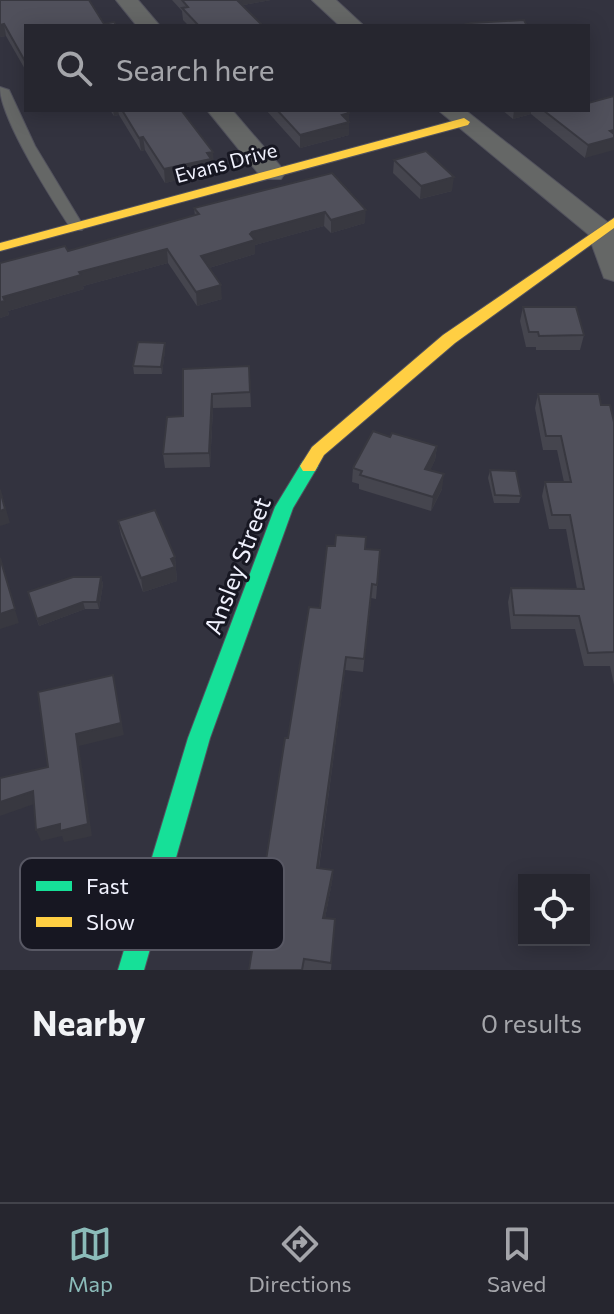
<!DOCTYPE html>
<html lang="en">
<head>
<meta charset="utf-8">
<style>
	body { margin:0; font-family:Commissioner,sans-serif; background:#32323b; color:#f1f3f6 }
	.controls { position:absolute; right:24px; bottom:24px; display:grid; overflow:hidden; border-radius:0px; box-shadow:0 4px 20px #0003 }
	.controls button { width:72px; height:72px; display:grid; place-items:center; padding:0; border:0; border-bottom:2px solid #42434b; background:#26262f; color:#f1f3f6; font:40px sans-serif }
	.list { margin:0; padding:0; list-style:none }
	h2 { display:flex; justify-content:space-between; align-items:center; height:104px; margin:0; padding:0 32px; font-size:34px }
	h2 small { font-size:26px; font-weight:400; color:#a4a5aa }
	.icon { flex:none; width:44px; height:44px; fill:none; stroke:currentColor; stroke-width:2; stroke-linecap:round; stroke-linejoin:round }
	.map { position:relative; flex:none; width:614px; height:970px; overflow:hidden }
	.search { position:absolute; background:#26262f; box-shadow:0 4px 20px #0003; left:24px; right:24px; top:24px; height:88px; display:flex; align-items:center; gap:20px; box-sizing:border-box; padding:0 28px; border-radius:0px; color:#a4a5aa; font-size:30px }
	.sheet { height:232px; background:#26262f }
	nav { display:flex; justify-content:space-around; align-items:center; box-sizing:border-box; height:112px; border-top:2px solid #42434b; background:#26262f; font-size:22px; color:#a4a5aa }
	nav a { display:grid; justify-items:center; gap:4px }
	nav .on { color:#8bbbb9 }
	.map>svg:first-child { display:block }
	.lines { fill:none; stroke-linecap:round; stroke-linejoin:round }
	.lane-casing { stroke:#52525d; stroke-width:2 }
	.street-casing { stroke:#52525d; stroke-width:2 }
	.fast-casing { stroke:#52525d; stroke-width:2 }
	.slow-casing { stroke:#52525d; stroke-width:2 }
	.lane { fill:#656766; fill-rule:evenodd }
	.street { fill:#656766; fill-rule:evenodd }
	.fast { fill:#16e098; fill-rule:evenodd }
	.slow { fill:#ffcf43; fill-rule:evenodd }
	.wall { fill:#45454e }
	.shaded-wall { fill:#383840 }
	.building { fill:#50505b; stroke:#383840; stroke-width:2 }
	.labels { text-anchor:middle; stroke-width:6; stroke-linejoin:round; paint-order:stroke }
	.far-street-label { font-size:20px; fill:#f0f1fd; stroke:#171722 }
	.street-label { font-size:24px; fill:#f0f1fd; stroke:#171722 }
	.key { fill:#171722; stroke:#585864; stroke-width:2 }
	.key-label { font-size:22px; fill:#f0f1fd }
</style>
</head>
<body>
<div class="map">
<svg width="614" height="970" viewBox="0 0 614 970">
	<rect width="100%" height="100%" fill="#33333f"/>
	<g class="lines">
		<g class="lane-casing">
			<path id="lane" d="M0 87 9 90 35 146 84 227 82 230H72C53 201 0 119 0 87Z"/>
		</g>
		<g class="street-casing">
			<g id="street">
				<path d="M116 0H138L160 26H137Z"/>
				<path d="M312 0H336L364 26H340Z"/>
				<path d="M207 110H232L281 167 285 173 281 179H263Z"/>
				<path d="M438 110H465L611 225 614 229V281L604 278 588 234Z"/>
			</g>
		</g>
		<g class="fast-casing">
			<path id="fast" d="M309 460 318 466 293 508 210 738 144 970H118L188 738 275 507 303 461Z"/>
		</g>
		<g class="slow-casing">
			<g id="slow">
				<path d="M464 118 470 122 468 125 0 251V243Z"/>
				<path d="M614 218V228L455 343 324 455 315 471H303L300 466 312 447 443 335Z"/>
			</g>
		</g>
		<use href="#lane" class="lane"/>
		<use href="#street" class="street"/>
		<use href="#fast" class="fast"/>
		<use href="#slow" class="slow"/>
	</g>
	<g class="wall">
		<path d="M0 0 104 24 117 26H26V71L6 36 0 37Z"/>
		<path d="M172 0H271L243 5 263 26H189L183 20 182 11Z"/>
		<path d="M614 96 585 158 531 114 513 119 502 110H588Z"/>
		<path d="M110 110H181L214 165 211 166 212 172 165 183 145 150 141 151 119 115 114 116Z"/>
		<path d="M266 110H346L349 122V135L300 148Z"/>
		<path d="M394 160 452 191 420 199 393 173Z"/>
		<path d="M332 173 365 223 331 233 324 226 255 245V254L209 268 222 299 197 306 168 263 83 286 84 289 8 311 9 315 0 318V263L68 251 195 216 194 208Z"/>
		<path d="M523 307 584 335 580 350H536V347H526L520 321Z"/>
		<path d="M165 343V350L162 374H134L133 366Z"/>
		<path d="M249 366 251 407 213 408 210 467 165 468 163 454 183 416Z"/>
		<path d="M538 394 601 405 614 422V685L610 666H584L575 629H511L508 602 511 588 577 589 566 529H549L542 496 545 482H564L557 450H543L535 408Z"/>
		<path d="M390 437 437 446 435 460 430 470 442 489 431 511 359 489V484L352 482 353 468Z"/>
		<path d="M490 470 521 496 519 503H494L488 478Z"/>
		<path d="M118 521 175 557 177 581 143 592 121 535Z"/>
		<path d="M365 549 380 550 376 599 371 598 363 672 345 670 319 868 333 870 332 882 325 918 335 919 331 970H249L288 738 320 608Z"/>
		<path d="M101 577 103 584 99 609H85L39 626 28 592Z"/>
	</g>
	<g class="shaded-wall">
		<path d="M237 0H271L243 5Z"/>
		<path d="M4 24 6 36 0 37V25Z"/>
		<path d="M113 110H118L119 115 114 116Z"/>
		<path d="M514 110H531V114L513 119Z"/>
		<path d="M349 113V135L300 148V135L342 115Z"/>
		<path d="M614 130V150L585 158 588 145Z"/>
		<path d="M143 137 145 150 141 151 139 138Z"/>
		<path d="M213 152 214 165 211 166 212 172 165 183 164 169Z"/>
		<path d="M454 177 452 191 420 199 421 186Z"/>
		<path d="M366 210 365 223 331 233V220Z"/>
		<path d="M325 212 324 226 255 245V254L202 270 201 256 250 234 252 232Z"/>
		<path d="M167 249 168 263 83 286 84 289 8 311 9 315 0 318V302L3 297 79 272Z"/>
		<path d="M221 285 222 299 197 306 196 292Z"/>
		<path d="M165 343V350L162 374 161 367Z"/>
		<path d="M212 394 213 408 210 467 209 453Z"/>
		<path d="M437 446 435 460 424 483 425 469Z"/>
		<path d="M444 474 442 489 431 511 433 497Z"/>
		<path d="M0 488 10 523 0 526Z"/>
		<path d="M0 557 19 623 0 629Z"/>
		<path d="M175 557 177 581 143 592 141 578Z"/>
		<path d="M101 577 103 584 99 609 97 602Z"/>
		<path d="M83 602 85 609 39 626 37 619Z"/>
		<path d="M346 657 345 670 317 880V868Z"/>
		<path d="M113 675 124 735 79 746 92 836 64 842 62 836 41 841 36 830 76 734Z"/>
		<path d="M33 791 37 803 0 816V802Z"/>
		<path d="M333 870 332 882 323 929V918Z"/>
	</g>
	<g class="building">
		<path d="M0 0H89L104 24 114 22 117 26H26V63L4 24 0 25Z"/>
		<path d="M182 0H242L238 1 263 26H199L182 8 188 7Z"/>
		<path d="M524 20 527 26H459L471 23Z"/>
		<path d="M614 96V130L610 131 614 134V138L588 145 543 110H588V103Z"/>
		<path d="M122 110H181L213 152 207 153 211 159 164 169 143 137 139 138Z"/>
		<path d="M277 110H346L349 113 342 115 349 122 300 135Z"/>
		<path d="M426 151 454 177 421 186 394 160Z"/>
		<path d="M332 173 366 210 331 220 325 212 252 232 250 234 255 240 201 256 221 285 196 292 167 249 79 272 81 275 3 297 5 301 0 302V263L65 246 68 251 199 214 194 208Z"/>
		<path d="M523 307H576L584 335 539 336 538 332H529Z"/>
		<path d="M138 342 165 343 161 367 133 366Z"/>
		<path d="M249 366 250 392 212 394 209 453 163 454 167 417 183 416V369Z"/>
		<path d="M538 394H599L601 405H610L614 422V652L588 653 579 616 514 615 511 588 584 589 570 515H552L545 482H571L561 436H546Z"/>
		<path d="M373 431 390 437 392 433 437 446 425 469 444 474 433 497 360 475 362 471 353 468Z"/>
		<path d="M490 470 516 471 521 496 495 495Z"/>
		<path d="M0 490 5 509 0 511Z"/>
		<path d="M155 510 175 557 171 559 175 567 141 578 118 521Z"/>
		<path d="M336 535 366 537 365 549 380 550 377 585 372 584 364 659 346 657 317 868 333 870 323 918 335 919 331 963 304 959 302 970H249L285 738H288L309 607 320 608 327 546H335Z"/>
		<path d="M0 558 15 609 0 614Z"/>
		<path d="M73 577H101L97 602H83L37 619 28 592Z"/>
		<path d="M113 675 121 723 76 734 88 824 60 831V824L36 830 33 791 0 802V778L48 767 38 692Z"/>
	</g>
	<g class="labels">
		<g class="far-street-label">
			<text transform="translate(226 163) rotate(-15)" y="7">Evans Drive</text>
		</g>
		<g class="street-label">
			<text transform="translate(238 566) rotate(-69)" y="8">Ansley Street</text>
		</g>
	</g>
	<rect x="20" y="858" width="264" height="92" rx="12" class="key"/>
	<rect x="36" y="881" width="36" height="10" fill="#16e098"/>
	<rect x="36" y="917" width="36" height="10" fill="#ffcf43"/>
	<g class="key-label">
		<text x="86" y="894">Fast</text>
		<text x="86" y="930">Slow</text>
	</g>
</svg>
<div class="controls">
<button><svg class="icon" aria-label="locate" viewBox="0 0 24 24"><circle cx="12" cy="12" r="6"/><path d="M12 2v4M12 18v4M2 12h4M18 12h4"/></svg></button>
</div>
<div class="search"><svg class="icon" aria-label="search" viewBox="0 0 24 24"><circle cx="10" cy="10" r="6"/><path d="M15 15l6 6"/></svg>Search here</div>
</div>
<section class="sheet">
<h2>Nearby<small>0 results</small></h2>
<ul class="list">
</ul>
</section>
<nav>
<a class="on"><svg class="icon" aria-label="map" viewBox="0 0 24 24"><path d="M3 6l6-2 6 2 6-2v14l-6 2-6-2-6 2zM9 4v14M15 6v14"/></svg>Map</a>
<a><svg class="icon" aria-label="directions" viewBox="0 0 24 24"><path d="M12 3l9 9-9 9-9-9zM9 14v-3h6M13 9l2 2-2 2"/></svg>Directions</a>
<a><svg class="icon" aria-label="saved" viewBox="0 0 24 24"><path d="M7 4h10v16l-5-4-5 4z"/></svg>Saved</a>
</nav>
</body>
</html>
